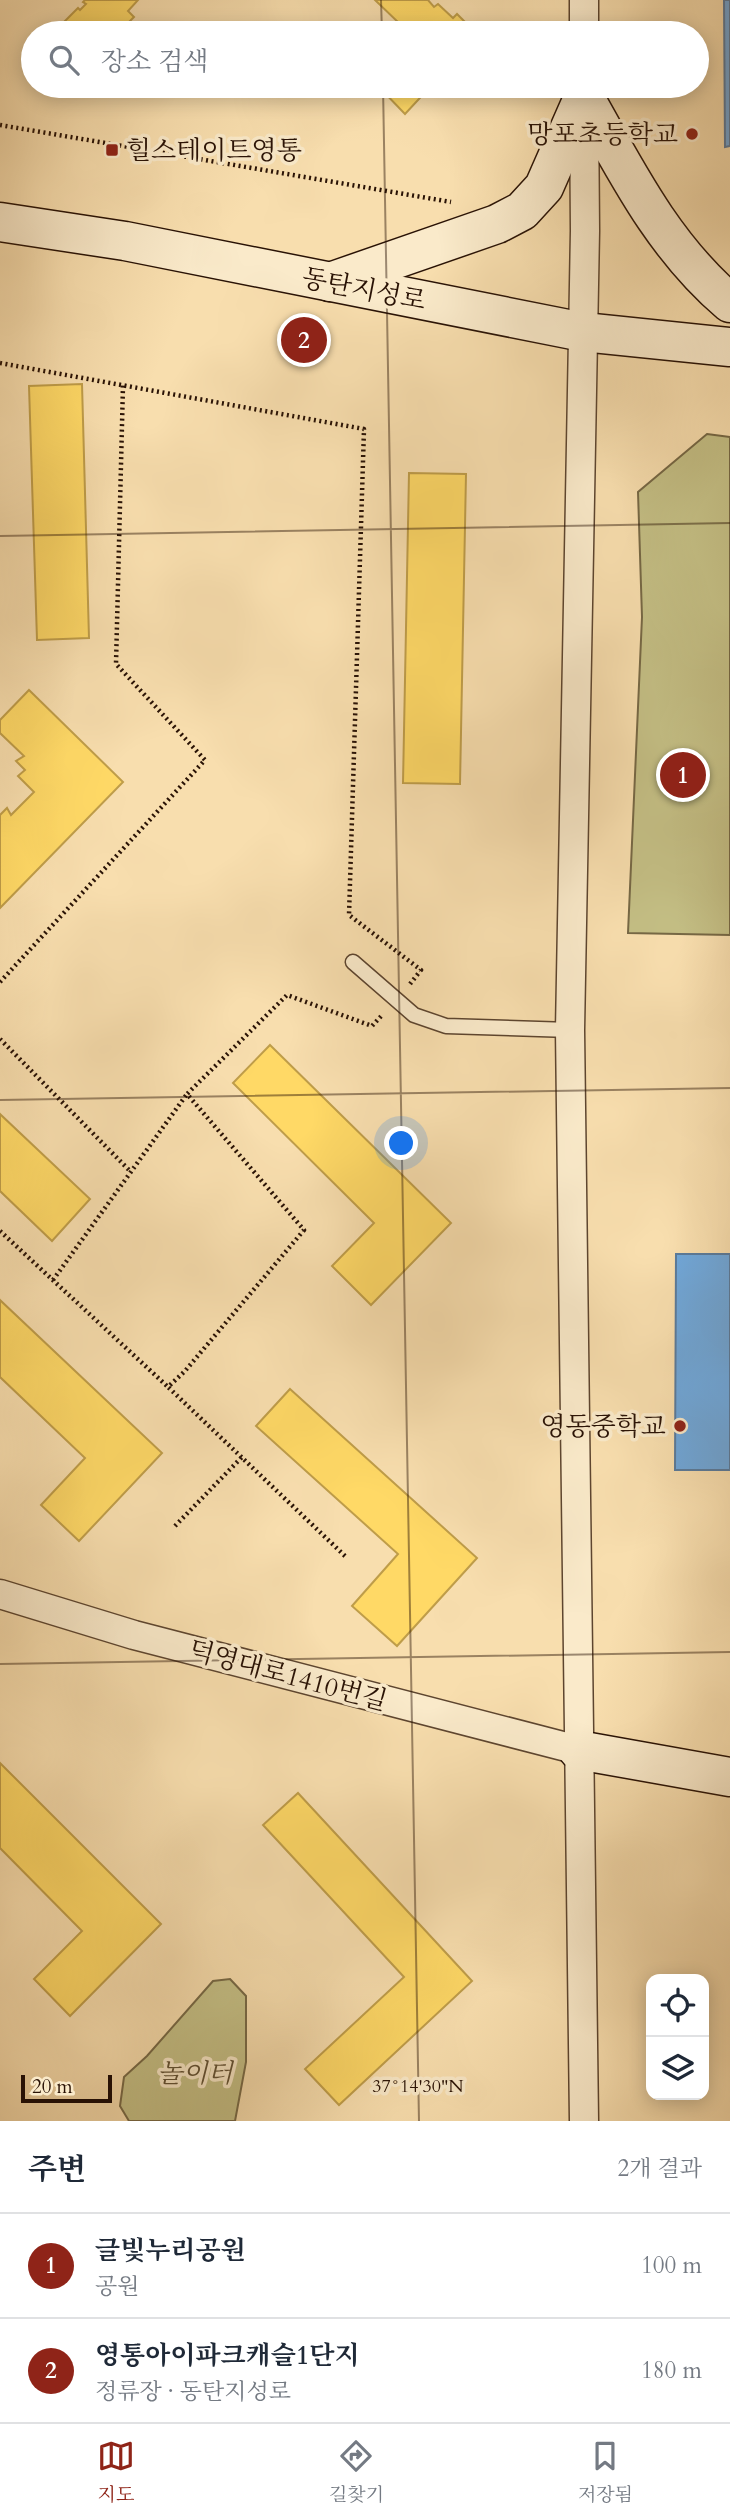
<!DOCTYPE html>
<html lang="ko">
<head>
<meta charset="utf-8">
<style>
	body { margin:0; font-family:Cardo,"Noto Serif KR",serif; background:#f6f6f7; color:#1f2937 }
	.controls { position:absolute; right:21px; bottom:21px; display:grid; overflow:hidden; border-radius:14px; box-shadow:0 4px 18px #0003 }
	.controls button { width:63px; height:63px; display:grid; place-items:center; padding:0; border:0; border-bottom:2px solid #e0e1e3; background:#fff; color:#1f2937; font:35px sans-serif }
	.scale { position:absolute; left:21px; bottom:18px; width:91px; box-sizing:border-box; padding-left:7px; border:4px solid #291205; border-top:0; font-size:19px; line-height:24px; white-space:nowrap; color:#291205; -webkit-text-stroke:5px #faeaca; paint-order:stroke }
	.you { position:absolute; left:402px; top:1144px; width:24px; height:24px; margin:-18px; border:5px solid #fff; border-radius:50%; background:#1a73e8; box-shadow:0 0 0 10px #1a73e833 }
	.badge { display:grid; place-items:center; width:46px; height:46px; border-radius:50%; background:#8f2418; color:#fff; font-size:23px; font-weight:700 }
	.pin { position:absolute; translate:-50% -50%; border:4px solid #fff; box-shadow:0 2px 7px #0006 }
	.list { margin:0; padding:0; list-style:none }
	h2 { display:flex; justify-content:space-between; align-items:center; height:91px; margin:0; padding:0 28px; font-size:30px }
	h2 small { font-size:23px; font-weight:400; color:#747a83 }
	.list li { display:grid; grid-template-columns:46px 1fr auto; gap:21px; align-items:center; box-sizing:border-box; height:105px; padding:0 28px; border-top:2px solid #e0e1e3 }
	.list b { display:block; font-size:26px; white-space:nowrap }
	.list p { margin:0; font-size:23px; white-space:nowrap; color:#747a83 }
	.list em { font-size:23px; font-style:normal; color:#747a83 }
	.icon { flex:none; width:38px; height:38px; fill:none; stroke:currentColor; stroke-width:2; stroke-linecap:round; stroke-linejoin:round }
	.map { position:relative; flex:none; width:730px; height:2121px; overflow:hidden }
	.search { position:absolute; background:#fff; box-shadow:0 4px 18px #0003; left:21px; right:21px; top:21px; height:77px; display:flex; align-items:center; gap:18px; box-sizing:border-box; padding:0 24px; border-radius:38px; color:#747a83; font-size:26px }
	.sheet { height:301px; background:#fff }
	nav { display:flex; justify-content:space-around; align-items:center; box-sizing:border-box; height:98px; border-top:2px solid #e0e1e3; background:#fff; font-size:19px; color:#747a83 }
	nav a { display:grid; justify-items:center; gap:4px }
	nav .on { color:#8f2418 }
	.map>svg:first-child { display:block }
	.green { fill:#c4bf85; stroke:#766845; stroke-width:2 }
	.homes { fill:#ffd966; stroke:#bf9d49; stroke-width:2 }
	.schools { fill:#6fa8dc; stroke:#5a7b9c; stroke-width:2 }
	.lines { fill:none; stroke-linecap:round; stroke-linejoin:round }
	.lane-casing { stroke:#5d452f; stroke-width:17 }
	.street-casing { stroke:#5d452f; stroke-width:31 }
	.secondary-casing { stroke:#291205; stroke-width:41 }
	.path { stroke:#291205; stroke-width:4.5; stroke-dasharray:2 3.5; stroke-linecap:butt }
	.lane { stroke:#faeaca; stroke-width:14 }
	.street { stroke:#faeaca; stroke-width:28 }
	.secondary { stroke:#faeaca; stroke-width:38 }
	.ticks { fill:none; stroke:#291205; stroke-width:2; stroke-opacity:0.45 }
	.poi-dot { fill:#8f2418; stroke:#faeaca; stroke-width:2.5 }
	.labels { text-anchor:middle; stroke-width:7; stroke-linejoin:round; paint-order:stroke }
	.poi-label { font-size:26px; fill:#291205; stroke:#faeaca; text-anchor:end }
	.street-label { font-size:26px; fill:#291205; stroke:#faeaca }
	.park-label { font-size:26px; font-style:italic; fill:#5f4f32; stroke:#faeaca }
	.ticks-label { font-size:18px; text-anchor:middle; fill:#291205; stroke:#faeaca; stroke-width:7; stroke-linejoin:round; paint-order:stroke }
</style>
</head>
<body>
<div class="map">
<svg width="730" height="2121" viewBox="0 0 730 2121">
	<rect width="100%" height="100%" fill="#f8deae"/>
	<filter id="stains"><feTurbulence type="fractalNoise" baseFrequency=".00286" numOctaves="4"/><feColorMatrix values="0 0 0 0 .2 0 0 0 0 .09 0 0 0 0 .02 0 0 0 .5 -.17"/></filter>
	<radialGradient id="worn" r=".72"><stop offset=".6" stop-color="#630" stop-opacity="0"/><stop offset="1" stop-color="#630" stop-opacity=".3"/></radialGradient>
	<g class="green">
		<path d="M707 434 730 437V935L628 933 642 617 638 492Z"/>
		<path d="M230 1979 246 1996V2062L235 2121H129L120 2106 124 2077 147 2056 213 1981Z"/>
	</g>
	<g class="homes">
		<path d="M85 0H138L128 11 134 17 118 33H53L78 8 80 10 86 4 83 2Z"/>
		<path d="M375 0H428L434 7 438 4 453 18 457 14 476 33H391L400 24Z"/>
		<path d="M378 86H431L405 114Z"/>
		<path d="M82 384 89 638 37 640 29 386Z"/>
		<path d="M409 473 466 474 460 784 403 783Z"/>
		<path d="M29 690 123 782 0 908V815L7 808 11 815 34 792 18 776 25 770 16 761 24 756 0 733V720Z"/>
		<path d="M270 1045 451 1223 371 1305 332 1266 374 1223 233 1083Z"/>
		<path d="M0 1114 90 1199 52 1241 0 1191Z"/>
		<path d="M0 1300 162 1453 79 1541 41 1505 85 1458 0 1377Z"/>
		<path d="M290 1389 477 1558 397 1646 352 1606 398 1554 256 1426Z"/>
		<path d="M0 1763 161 1924 70 2016 34 1979 82 1931 0 1848Z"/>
		<path d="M298 1793 472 1981 339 2105 305 2069 404 1977 263 1825Z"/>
	</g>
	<g class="schools">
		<path d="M724 0H730V146L725 147Z"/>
		<path d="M676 1254H730V1470H675Z"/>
	</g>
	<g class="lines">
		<g class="lane-casing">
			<path id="lane" d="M353 962 414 1015 446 1026 570 1030"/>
		</g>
		<g class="street-casing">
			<g id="street">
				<path d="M584 33V0"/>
				<path d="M584 106 585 231 570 1030 584 2121"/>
				<path d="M0 1594 134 1635 578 1750"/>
			</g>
		</g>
		<g class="secondary-casing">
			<g id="secondary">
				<path d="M584 96C626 171 663 246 730 303"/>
				<path d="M0 222 125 241 583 332 730 347"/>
				<path d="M330 282 497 224 522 211 544 187 584 96"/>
				<path d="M578 1750 730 1777"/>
			</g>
		</g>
		<g class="path">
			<path d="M0 125 451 202"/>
			<path d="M0 363 364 429 349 915 421 970 410 984"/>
			<path d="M0 982 205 760 116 664 123 385"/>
			<path d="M0 1039 131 1172"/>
			<path d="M0 1231 168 1387"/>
			<path d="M53 1280 187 1094"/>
			<path d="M175 1526 242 1457"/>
			<path d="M345 1556 168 1387 185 1371 304 1230 187 1094 287 995 372 1026 383 1014"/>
		</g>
		<use href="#lane" class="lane"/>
		<use href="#street" class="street"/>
		<use href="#secondary" class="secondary"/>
	</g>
	<path class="ticks" d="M381 0 382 33M383 86 419 2121M0 536 730 523M0 1100 730 1088M0 1664 730 1652"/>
	<g class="poi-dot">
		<circle cx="692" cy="134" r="7"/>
		<rect x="105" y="143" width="14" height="14" rx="3.5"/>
		<circle cx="680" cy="1426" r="7"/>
	</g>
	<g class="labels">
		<g class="poi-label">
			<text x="678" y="143">망포초등학교</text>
			<text x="126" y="159" text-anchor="start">힐스테이트영통</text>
			<text x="666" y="1435">영동중학교</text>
		</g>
		<g class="street-label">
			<text transform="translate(364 289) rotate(11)" y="9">동탄지성로</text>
			<text transform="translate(288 1675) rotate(15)" y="9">덕영대로1410번길</text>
		</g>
		<g class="park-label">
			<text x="195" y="2082">놀이터</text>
		</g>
	</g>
	<g class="ticks-label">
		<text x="418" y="2092">37°14'30"N</text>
	</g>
	<rect width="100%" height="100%" filter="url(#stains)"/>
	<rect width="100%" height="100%" fill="url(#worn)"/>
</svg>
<div class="controls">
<button><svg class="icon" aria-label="locate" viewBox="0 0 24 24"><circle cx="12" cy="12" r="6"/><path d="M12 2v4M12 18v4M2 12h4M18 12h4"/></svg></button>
<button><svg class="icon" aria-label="layers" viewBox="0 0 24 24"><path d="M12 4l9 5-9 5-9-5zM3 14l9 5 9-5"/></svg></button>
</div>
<div class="scale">20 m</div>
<div class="you"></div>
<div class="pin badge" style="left:683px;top:775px">1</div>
<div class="pin badge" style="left:304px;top:340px">2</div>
<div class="search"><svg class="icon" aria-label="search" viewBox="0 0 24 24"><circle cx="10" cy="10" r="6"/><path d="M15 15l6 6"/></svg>장소 검색</div>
</div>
<section class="sheet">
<h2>주변<small>2개 결과</small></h2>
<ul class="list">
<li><span class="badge">1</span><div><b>글빛누리공원</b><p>공원</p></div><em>100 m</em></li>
<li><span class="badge">2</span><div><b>영통아이파크캐슬1단지</b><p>정류장 · 동탄지성로</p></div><em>180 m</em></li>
</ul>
</section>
<nav>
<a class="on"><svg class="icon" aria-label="map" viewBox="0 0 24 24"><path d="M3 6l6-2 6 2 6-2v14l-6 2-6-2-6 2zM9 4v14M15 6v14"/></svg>지도</a>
<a><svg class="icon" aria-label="directions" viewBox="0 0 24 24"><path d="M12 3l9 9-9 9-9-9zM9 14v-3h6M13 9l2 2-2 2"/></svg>길찾기</a>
<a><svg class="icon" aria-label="saved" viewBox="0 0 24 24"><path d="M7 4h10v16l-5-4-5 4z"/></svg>저장됨</a>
</nav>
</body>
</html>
